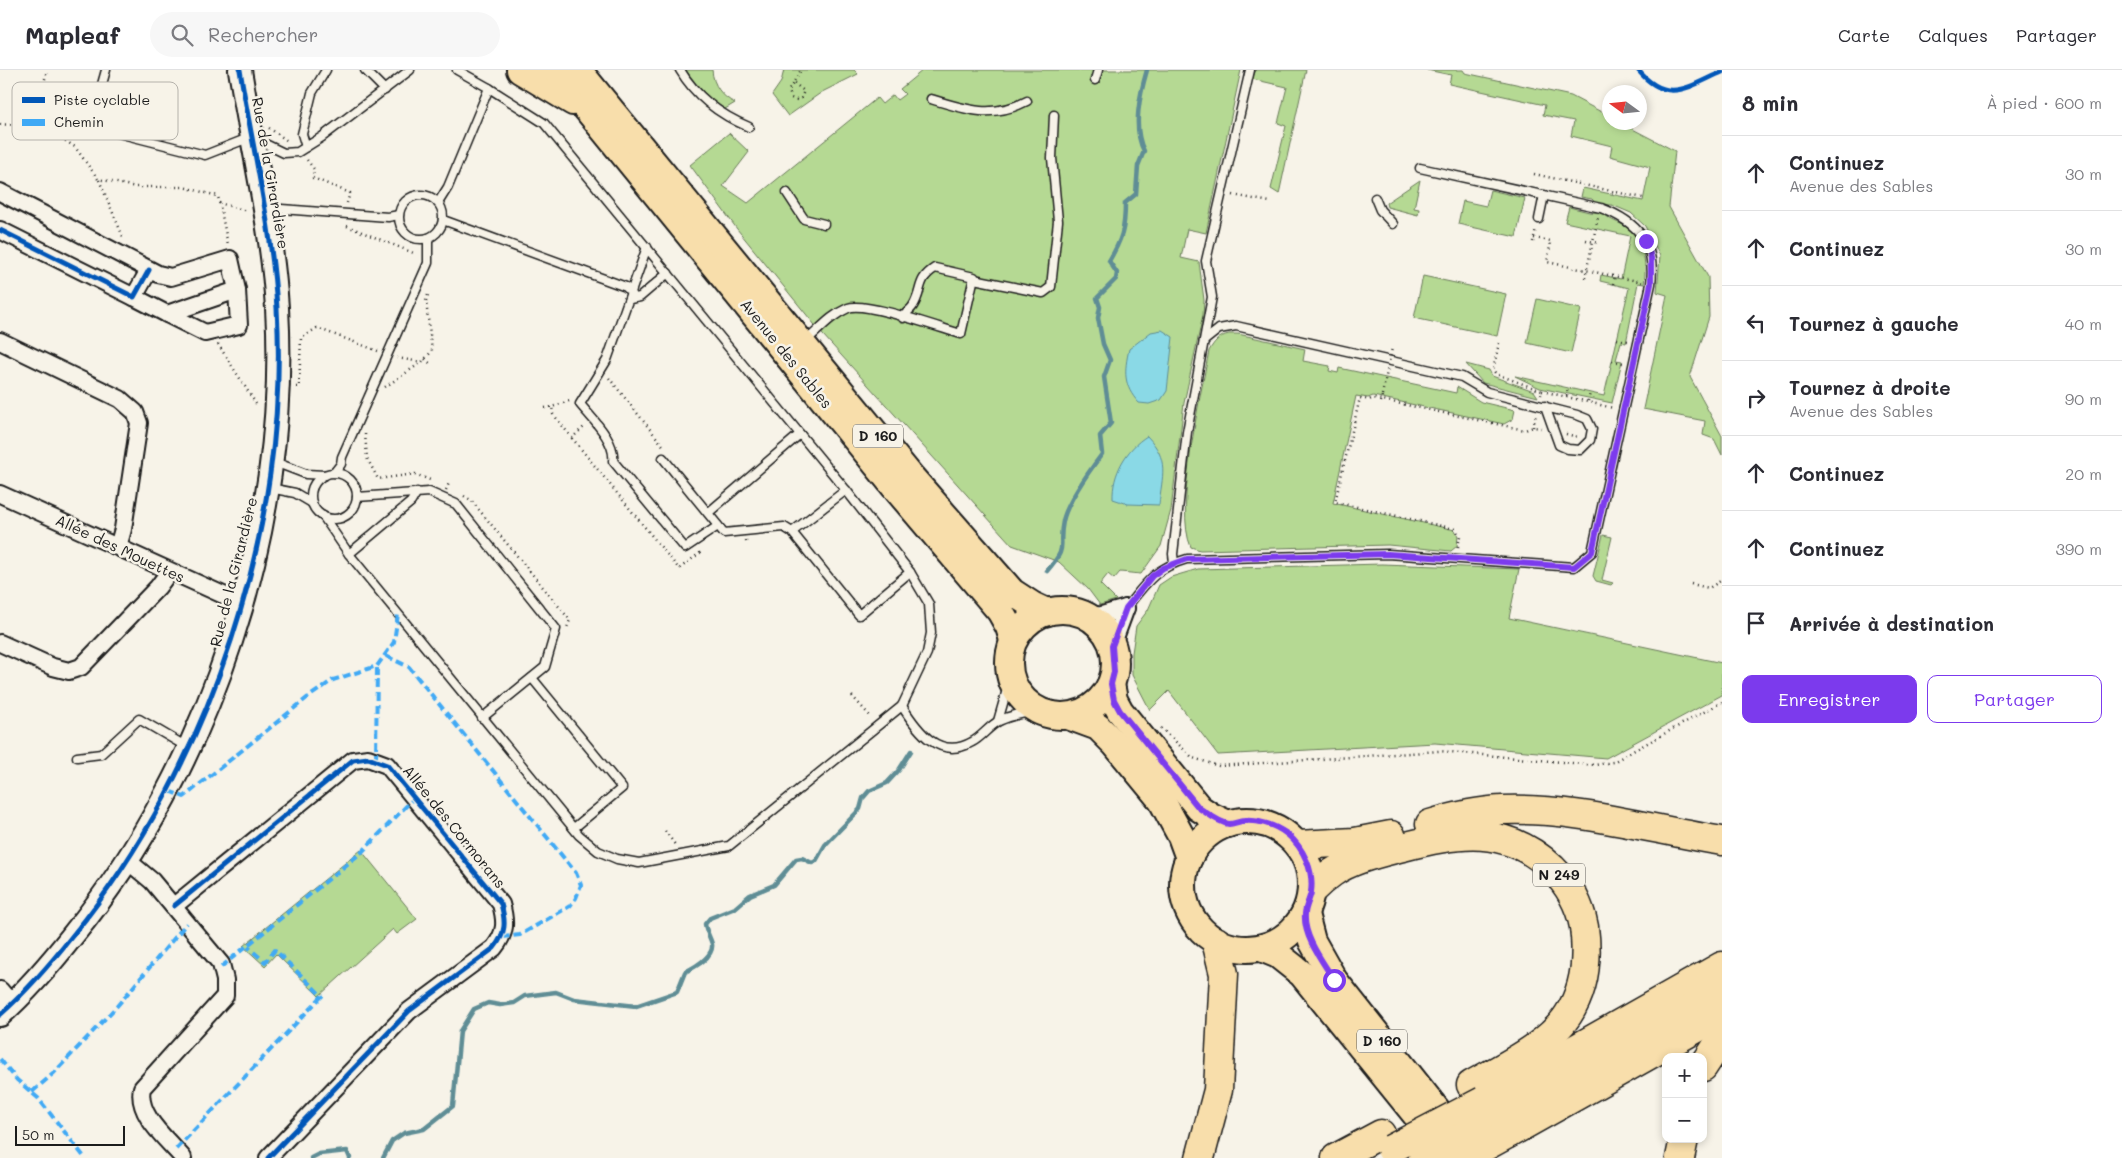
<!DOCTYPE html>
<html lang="fr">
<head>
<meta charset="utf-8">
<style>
	body { margin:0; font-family:Mali,sans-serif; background:#f7f7f7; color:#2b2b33 }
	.controls { position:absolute; right:15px; bottom:15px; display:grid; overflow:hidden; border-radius:10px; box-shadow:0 2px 8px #0003 }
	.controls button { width:45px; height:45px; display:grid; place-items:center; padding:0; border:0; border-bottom:1px solid #e1e1e2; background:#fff; color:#2b2b33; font:25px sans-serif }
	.compass { position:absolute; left:1602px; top:15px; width:45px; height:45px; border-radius:50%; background:#fff; box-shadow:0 2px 8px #0003; rotate:285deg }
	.scale { position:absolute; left:15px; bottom:12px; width:110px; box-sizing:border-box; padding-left:5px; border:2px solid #1c1c1c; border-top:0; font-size:14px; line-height:18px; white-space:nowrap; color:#1c1c1c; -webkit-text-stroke:4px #f7f3e8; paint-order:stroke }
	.stop { position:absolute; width:15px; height:15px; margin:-11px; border:4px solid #7c3aed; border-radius:50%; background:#fff }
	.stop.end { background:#7c3aed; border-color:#fff; box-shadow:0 1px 5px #0008 }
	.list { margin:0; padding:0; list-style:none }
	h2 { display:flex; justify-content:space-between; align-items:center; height:65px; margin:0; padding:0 20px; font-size:21px }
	h2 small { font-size:16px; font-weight:400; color:#7c7c81 }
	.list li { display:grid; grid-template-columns:32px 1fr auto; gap:15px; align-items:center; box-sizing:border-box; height:75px; padding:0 20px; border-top:1px solid #e1e1e2 }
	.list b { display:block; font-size:19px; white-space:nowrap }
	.list p { margin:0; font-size:16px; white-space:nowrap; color:#7c7c81 }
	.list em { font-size:16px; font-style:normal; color:#7c7c81 }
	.actions { display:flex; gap:10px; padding:15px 20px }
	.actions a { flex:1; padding:11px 0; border:1px solid #7c3aed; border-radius:10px; text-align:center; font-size:18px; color:#7c3aed }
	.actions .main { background:#7c3aed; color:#fff }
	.icon { flex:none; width:28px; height:28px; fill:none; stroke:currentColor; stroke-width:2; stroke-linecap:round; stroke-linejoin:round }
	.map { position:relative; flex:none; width:1722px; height:1088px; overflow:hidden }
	header { display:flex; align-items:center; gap:30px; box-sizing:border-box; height:70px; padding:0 25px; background:#fff; border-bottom:1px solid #e1e1e2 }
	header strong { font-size:24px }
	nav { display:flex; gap:28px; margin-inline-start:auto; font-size:18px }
	.search { width:350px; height:45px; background:#f7f7f7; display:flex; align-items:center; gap:12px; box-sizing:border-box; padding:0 18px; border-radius:28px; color:#7c7c81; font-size:19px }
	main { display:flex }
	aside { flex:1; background:#fff }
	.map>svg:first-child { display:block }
	.green { fill:#b5d993; stroke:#687a58 }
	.water { fill:#8ad9e6; stroke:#5e8d95 }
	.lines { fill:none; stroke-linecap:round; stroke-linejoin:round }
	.stream { stroke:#5e8d95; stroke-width:4.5 }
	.lane-casing { stroke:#1c1c1c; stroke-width:11 }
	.street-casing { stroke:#1c1c1c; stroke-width:20 }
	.secondary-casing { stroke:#1c1c1c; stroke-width:26 }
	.primary-casing { stroke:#1c1c1c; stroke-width:30 }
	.highway-casing { stroke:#1c1c1c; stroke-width:31 }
	.path { stroke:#1c1c1c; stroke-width:2.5; stroke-dasharray:1 4; stroke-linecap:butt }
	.lane { stroke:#f7f3e8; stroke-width:8 }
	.street { stroke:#f7f3e8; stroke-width:16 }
	.secondary { stroke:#f7f3e8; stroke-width:22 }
	.primary { stroke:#f8deab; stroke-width:26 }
	.highway { stroke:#f8deab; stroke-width:28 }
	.highway-bridge-casing { stroke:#1c1c1c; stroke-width:31; stroke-linecap:butt }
	.path-bridge { stroke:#1c1c1c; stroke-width:2.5; stroke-dasharray:1 4; stroke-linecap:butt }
	.highway-bridge { stroke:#f8deab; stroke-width:28 }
	.quiet { stroke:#3fa9f5; stroke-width:4; stroke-dasharray:8 4; stroke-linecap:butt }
	.cycleway-casing { stroke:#f7f3e8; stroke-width:8 }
	.cycleway { stroke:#0057b8; stroke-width:5 }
	.route { stroke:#7c3aed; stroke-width:6 }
	.labels { text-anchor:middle; stroke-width:5; stroke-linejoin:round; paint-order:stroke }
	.shield { fill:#f7f3e8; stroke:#5e5c59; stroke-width:1 }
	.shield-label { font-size:14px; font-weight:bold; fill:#1c1c1c }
	.street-label { font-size:15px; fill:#1c1c1c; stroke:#f7f3e8 }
	.key { fill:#f7f3e8; stroke:#b5b2ab; stroke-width:1 }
	.key-label { font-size:14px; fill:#1c1c1c }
</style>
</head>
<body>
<header>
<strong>Mapleaf</strong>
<div class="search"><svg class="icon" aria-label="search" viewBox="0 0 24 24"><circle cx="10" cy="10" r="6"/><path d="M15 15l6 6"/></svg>Rechercher</div>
<nav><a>Carte</a><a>Calques</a><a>Partager</a></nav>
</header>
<main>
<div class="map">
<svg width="1722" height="1088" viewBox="0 0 1722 1088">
	<rect width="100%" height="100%" fill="#f7f3e8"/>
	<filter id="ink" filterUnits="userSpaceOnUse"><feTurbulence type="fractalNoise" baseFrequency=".02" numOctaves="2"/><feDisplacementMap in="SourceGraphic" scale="10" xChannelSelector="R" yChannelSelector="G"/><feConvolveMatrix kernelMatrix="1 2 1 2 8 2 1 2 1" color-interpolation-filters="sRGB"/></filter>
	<g filter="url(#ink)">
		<g class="green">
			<path d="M686 0H712C713 15 722 27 735 33L725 39C708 29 697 16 686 0Z"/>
			<path d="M784 0H854L858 4 822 22 788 46 772 25 781 12Z"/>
			<path d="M923 0H1241L1206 163 1187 159 1181 188 1199 192 1204 230 1203 245 1184 333 1171 440 1161 476 1141 504 1120 502 1114 509 1108 504 1100 514 1116 530 1100 535 1088 519 1059 492 1012 475 823 265 737 159 690 95 729 63 749 82 723 116 748 133 877 28 882 34 893 25 897 30 905 24 900 19Z"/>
			<path d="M1256 0H1306L1279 124 1271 119 1286 56 1278 53 1287 17 1252 9Z"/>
			<path d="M1427 0H1463L1465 3 1571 26 1609 46 1610 52 1621 53 1675 81 1669 137 1708 207 1709 247 1690 307 1722 366V385L1714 369 1703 365 1705 351 1643 339 1667 225 1657 222 1660 186 1645 156 1631 143 1612 135H1597L1592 129 1581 127 1583 118 1643 131 1650 97 1610 86 1612 76 1571 66 1574 51 1543 45 1545 35 1449 14 1451 5Z"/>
			<path d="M1420 110 1414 138 1419 139 1418 145 1387 137 1386 133Z"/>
			<path d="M1490 120 1525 128 1516 167 1458 154 1463 131 1486 136Z"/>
			<path d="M1569 137 1589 142 1604 143C1609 150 1615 151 1623 155 1644 166 1647 193 1644 214L1638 213 1626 273 1621 272 1616 290 1622 291 1612 333 1540 318 1515 306 1604 326 1629 218 1600 211 1601 205 1621 209 1630 166 1565 152Z"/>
			<path d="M1423 206 1506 224 1497 266 1414 248Z"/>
			<path d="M1537 229 1581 239 1571 283 1527 273Z"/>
			<path d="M1229 264H1238L1305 279 1303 291 1330 296 1329 301 1338 303 1339 298 1456 323 1457 317 1481 332 1515 340 1513 349 1504 354 1373 326 1368 328 1356 326 1333 433 1455 460 1458 466 1457 476 1451 481 1388 475 1200 480 1191 477C1174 440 1201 324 1209 281 1214 272 1219 266 1229 264Z"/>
			<path d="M1466 294 1489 300 1492 306 1534 321 1538 327 1483 313Z"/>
			<path d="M1603 465 1612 467 1602 510 1613 513 1611 515 1596 511 1593 506Z"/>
			<path d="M1382 494 1519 499 1509 548 1722 593V625L1606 688 1435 673 1218 685 1169 621 1150 640 1132 605V583L1136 556 1148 540 1159 515 1171 507 1198 499Z"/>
			<path d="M361 780 417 849 397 864 393 859 319 926 276 884 265 896 243 876Z"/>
		</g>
		<g class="water">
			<path d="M1162 260 1173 267 1167 321 1161 330 1149 334 1139 333C1123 316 1124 301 1129 279L1151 262Z"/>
			<path d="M1147 366C1170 390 1162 405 1159 435L1128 434 1113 429C1112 404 1126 379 1147 366Z"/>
		</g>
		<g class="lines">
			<g class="stream">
				<path d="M1047 501C1070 474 1057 480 1063 451 1067 432 1090 400 1102 384L1100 366 1111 353 1104 307 1110 290 1103 274 1098 248 1100 237 1097 228 1116 209 1117 203 1109 191C1122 169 1125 159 1125 133L1136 124 1138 96 1144 81C1132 58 1140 24 1147 0"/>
				<path d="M311 1088 319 1084 347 1081 350 1088"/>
				<path d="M383 1088 392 1071 404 1063 424 1059 453 1036 460 961 474 939 488 933 500 935 514 933 525 926 556 922 574 929 636 936 677 922 685 902C695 897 714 887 712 874 710 867 706 861 705 854L710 848 735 838 750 825 774 815 796 789 802 788 812 793 816 791 825 775 860 739 863 728 869 721 887 713 899 700 911 681"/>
			</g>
			<g class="lane-casing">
				<g id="lane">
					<path d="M106 0 97 32 114 62 205 85 251 67 284 83 298 82 322 67 410 0"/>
					<path d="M365 0 385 20"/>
					<path d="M680 0C696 27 720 45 749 57"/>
					<path d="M1095 10 1098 0"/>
					<path d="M931 29C966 40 993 49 1027 31"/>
					<path d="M306 77 302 64 312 23 326 0"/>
					<path d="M787 123 804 149 824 154"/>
					<circle cx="421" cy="147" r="22"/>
					<path d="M1375 128 1380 140 1393 154"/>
					<path d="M438 133 448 117 489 18"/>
					<path d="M268 138 388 147 399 145"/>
					<path d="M1539 149 1544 125"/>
					<path d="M443 150 626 217 632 224"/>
					<path d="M647 177 607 290 580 334C592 349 616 371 613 391L685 478 718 456"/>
					<path d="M974 209 1043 223 1051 217 1058 151 1052 88 1054 45"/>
					<path d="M630 229 640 227 668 203"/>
					<path d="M806 271C820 259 830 246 848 238 865 231 940 258 961 264L974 207 935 198C916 210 923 220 913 236 910 241 905 242 903 248"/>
					<path d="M1204 271 1219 259 1236 256 1462 307 1487 322 1577 345 1587 349 1592 359 1590 370 1580 380 1568 379 1559 375 1545 336"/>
					<path d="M663 388 724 463 784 457 792 462 859 545 910 502"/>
					<path d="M272 391 306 404 325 405"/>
					<path d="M334 403 341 394 342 387 428 193V168"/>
					<circle cx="334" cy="426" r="23"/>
					<path d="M270 418 295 423 312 433"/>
					<path d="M357 427 429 422 456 434 556 559 545 597 482 648"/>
					<path d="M708 443 800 364"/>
					<path d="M323 446 349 484 579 765 598 781 617 789 639 793 729 776 902 636 927 583 931 563 929 534 910 502 846 420 544 53 489 18 457 0"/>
					<path d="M792 462 846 420"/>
					<path d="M349 484 411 432 417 422"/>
					<path d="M1174 493 1173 484 1187 362 1212 227 1206 191 1250 0"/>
					<path d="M1126 538C1146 513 1155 498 1187 489L1388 484 1574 497 1592 482 1651 214C1656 173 1638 152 1601 138L1420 98"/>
					<path d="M532 608 622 718 574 758"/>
					<path d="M902 636C917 660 939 691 972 672 982 667 989 656 999 651 1011 645 1024 643 1037 641"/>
					<path d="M998 651 1010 609"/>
					<path d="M77 687 101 684 139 649 187 677"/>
				</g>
			</g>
			<g class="street-casing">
				<g id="street">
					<path d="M0 122 158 204 171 207 230 189 237 220 167 244 134 227"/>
					<path d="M0 160 134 227 149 200"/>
					<path d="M167 244 205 263 239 255 237 220"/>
					<path d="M0 271 120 329 135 342 139 353 123 459 118 477"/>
					<path d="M0 424 241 533"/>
					<path d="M1086 546 1102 545 1126 538"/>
					<path d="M0 573 53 597 69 601 81 597 158 517 169 502"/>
					<path d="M1112 576 1126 538"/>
					<path d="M128 791 152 811 221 894 225 910V926L142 1018C136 1045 167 1069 183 1088"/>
					<path d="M174 836 353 690 368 688 387 695 501 834C506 852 506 863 494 878L409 941 268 1088"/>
					<path d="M0 920 12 934"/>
				</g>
			</g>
			<g class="secondary-casing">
				<path id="secondary" d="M0 945C27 921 51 893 73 865 210 697 290 456 277 238 272 158 253 80 240 0"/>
			</g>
			<g class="primary-casing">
				<g id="primary">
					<path d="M520 0 573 32"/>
					<path d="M555 0 898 421 1000 541 1009 557 1013 570"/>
					<path d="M578 0 912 408 1012 522 1032 535 1047 542"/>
					<circle cx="1062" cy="593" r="53"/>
					<path d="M1111 614 1114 630 1120 641 1199 738 1211 746 1228 754"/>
					<path d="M1068 646 1098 657 1115 674 1162 731 1181 766 1189 788"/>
					<circle cx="1247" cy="815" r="64"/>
					<path d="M1305 844 1312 871 1334 910 1459 1068"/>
					<path d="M1261 878 1278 885 1302 904 1442 1077"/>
				</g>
			</g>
			<g class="highway-casing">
				<g id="highway">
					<path d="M1430 754C1453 747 1478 741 1502 740 1576 737 1649 759 1722 771"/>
					<path d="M1298 775 1355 772 1391 765"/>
					<path d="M1312 820C1318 814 1325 808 1332 803 1352 789 1380 783 1403 777 1458 762 1507 755 1552 798 1568 814 1580 835 1584 857 1588 887 1585 919 1568 945 1548 976 1502 997 1471 1015"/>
					<path d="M1703 997 1722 968"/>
					<path d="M1483 1031 1722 896"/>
					<path d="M1499 1046 1722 921"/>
					<path d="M1508 1064 1722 944"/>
					<path d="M1200 1088 1218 1020 1224 904 1216 871"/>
					<path d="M1336 1088 1381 1064"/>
					<path d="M1680 1088 1684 1069"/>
				</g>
			</g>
			<g class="path">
				<path d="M794 13 804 21 801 28 797 30 791 28 789 20 801 0"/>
				<path d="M35 53 47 0"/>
				<path d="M0 54C13 56 28 51 41 55L75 77 98 109 136 117H183L218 126 228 175"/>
				<path d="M269 58 289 72"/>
				<path d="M307 90 314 99 313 108 350 123 347 133"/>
				<path d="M1534 104 1643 128"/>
				<path d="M99 110 124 169"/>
				<path d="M1233 125 1270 132"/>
				<path d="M219 133 247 141"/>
				<path d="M347 156 416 184"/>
				<path d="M1534 168 1551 171 1547 192 1642 212"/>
				<path d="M1586 170 1599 173"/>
				<path d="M1533 172 1536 158"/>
				<path d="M1585 208 1598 148"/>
				<path d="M1613 214 1615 206"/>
				<path d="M1617 269 1628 271"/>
				<path d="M1499 273 1493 300 1496 304 1542 321 1541 325"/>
				<path d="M218 274 258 337"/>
				<path d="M397 288 421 292"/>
				<path d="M425 289 432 295"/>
				<path d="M1612 291 1623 293"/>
				<path d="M609 308 665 378"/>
				<path d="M296 317H299L301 268 317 258 378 281"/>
				<path d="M385 317 422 292 432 281 426 231 429 222"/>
				<path d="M1542 321 1613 338"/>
				<path d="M1566 326 1568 318"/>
				<path d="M569 331 552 337 553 344 572 368 585 356"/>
				<path d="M1588 331 1590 323"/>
				<path d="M1381 332 1382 325"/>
				<path d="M545 338 552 337"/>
				<path d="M1533 357 1536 345"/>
				<path d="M365 364 367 388 378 409 415 404 430 410"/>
				<path d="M1566 364 1578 367"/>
				<path d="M572 368 679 499 701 482"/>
				<path d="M446 420 449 413"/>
				<path d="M464 426 471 430 570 550 567 558"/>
				<path d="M746 471 747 476"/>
				<path d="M1458 477 1460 466 1455 459 1335 432 1360 328 1369 330 1373 328 1525 360 1533 357 1541 358"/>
				<path d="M1691 514 1709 518 1722 510"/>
				<path d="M852 626 871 647"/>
				<path d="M1161 658 1193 688 1219 696 1439 681 1595 695 1613 692 1722 632"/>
				<path d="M665 761 676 776"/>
			</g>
			<use href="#lane" class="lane"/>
			<use href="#street" class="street"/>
			<use href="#secondary" class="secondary"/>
			<use href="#primary" class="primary"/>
			<use href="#highway" class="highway"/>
			<g class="highway-bridge-casing">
				<g id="highway-bridge">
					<path d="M1391 1079 1483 1031"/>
					<path d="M1423 1088 1499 1046"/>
					<path d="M1464 1088 1508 1064"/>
				</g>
			</g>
			<path class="path-bridge" d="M1382 325 1392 278"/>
			<use href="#highway-bridge" class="highway-bridge"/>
			<g class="quiet">
				<path d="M386 586 409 597 576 803 581 815 576 828 570 836 520 865 503 867"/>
				<path d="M376 690 377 596"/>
				<path d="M169 721 184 727 307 628 333 610 377 596 394 572 398 544"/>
				<path d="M221 897 362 782 414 728"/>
				<path d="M0 989 17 1010 38 1028 85 1088"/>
				<path d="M32 1022 54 1003 117 936 187 853"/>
				<path d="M176 1079 322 926 275 880 265 892 248 877"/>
			</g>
			<g class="cycleway-casing">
				<g id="cycleway">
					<path d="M1638 0C1667 35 1688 17 1722 2"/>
					<path d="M0 160 134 227 149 200"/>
					<path d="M174 836 353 690 368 688 387 695 501 834C506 852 506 863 494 878L409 941 268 1088"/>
					<path d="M0 945C27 921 51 893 73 865 210 697 290 456 277 238 272 158 253 80 240 0"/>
				</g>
			</g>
			<use href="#cycleway" class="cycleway"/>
		</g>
	</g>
	<g class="lines" filter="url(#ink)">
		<path class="route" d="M1334 910C1323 892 1303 867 1305 844 1305 837 1310 829 1311 822 1314 801 1304 778 1287 764 1275 755 1259 750 1244 751 1239 751 1234 754 1229 754 1219 753 1207 743 1199 738L1120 641 1114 630 1111 614 1114 602 1112 576 1126 538 1152 506 1163 498 1187 489 1388 484 1574 497 1592 482 1651 214V188L1646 171"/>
	</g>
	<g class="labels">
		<g class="shield">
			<rect x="853" y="354.5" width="50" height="23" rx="4"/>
			<rect x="1533" y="793.5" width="52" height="23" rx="4"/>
			<rect x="1357" y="959.5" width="50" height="23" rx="4"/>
		</g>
		<g class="shield-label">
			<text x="878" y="371">D 160</text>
			<text x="1559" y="810">N 249</text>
			<text x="1382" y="976">D 160</text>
		</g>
		<g class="street-label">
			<text transform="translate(270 103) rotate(80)" y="5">Rue de la Girardière</text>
			<text transform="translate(786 284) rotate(51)" y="5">Avenue des Sables</text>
			<text transform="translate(120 479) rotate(25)" y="5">Allée des Mouettes</text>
			<text transform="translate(234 502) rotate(-76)" y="5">Rue de la Girardière</text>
			<text transform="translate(454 757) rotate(51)" y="5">Allée des Cormorans</text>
		</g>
	</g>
	<rect x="12" y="12" width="166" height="58" rx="8" class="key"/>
	<rect x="22" y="27" width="23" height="6" fill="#0057b8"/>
	<rect x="22" y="49" width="23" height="7" fill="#3fa9f5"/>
	<g class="key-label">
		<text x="54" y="35">Piste cyclable</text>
		<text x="54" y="57">Chemin</text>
	</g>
</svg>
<div class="controls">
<button>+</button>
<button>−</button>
</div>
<svg class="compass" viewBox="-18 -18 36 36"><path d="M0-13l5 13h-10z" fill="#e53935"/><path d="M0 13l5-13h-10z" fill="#7c7c81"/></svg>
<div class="scale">50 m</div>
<div class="stop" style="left:1334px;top:910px"></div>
<div class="stop end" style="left:1646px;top:171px"></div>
</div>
<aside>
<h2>8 min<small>À pied · 600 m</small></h2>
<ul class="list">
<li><svg class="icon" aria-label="ahead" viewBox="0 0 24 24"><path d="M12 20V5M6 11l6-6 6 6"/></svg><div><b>Continuez</b><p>Avenue des Sables</p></div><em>30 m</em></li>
<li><svg class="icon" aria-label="ahead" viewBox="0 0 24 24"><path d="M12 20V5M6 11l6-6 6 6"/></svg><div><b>Continuez</b></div><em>30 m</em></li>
<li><svg class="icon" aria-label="left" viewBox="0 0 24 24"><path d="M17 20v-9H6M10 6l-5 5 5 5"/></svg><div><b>Tournez à gauche</b></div><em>40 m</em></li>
<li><svg class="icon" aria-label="right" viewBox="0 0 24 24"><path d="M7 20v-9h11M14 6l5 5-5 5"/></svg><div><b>Tournez à droite</b><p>Avenue des Sables</p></div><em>90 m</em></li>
<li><svg class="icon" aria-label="ahead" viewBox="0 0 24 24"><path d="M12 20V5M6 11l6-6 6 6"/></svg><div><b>Continuez</b></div><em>20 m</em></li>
<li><svg class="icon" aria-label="ahead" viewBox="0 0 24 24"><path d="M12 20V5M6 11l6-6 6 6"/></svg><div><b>Continuez</b></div><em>390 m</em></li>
<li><svg class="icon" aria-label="arrive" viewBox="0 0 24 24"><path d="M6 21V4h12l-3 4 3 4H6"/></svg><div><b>Arrivée à destination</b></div></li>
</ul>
<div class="actions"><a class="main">Enregistrer</a><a>Partager</a></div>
</aside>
</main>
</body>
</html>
